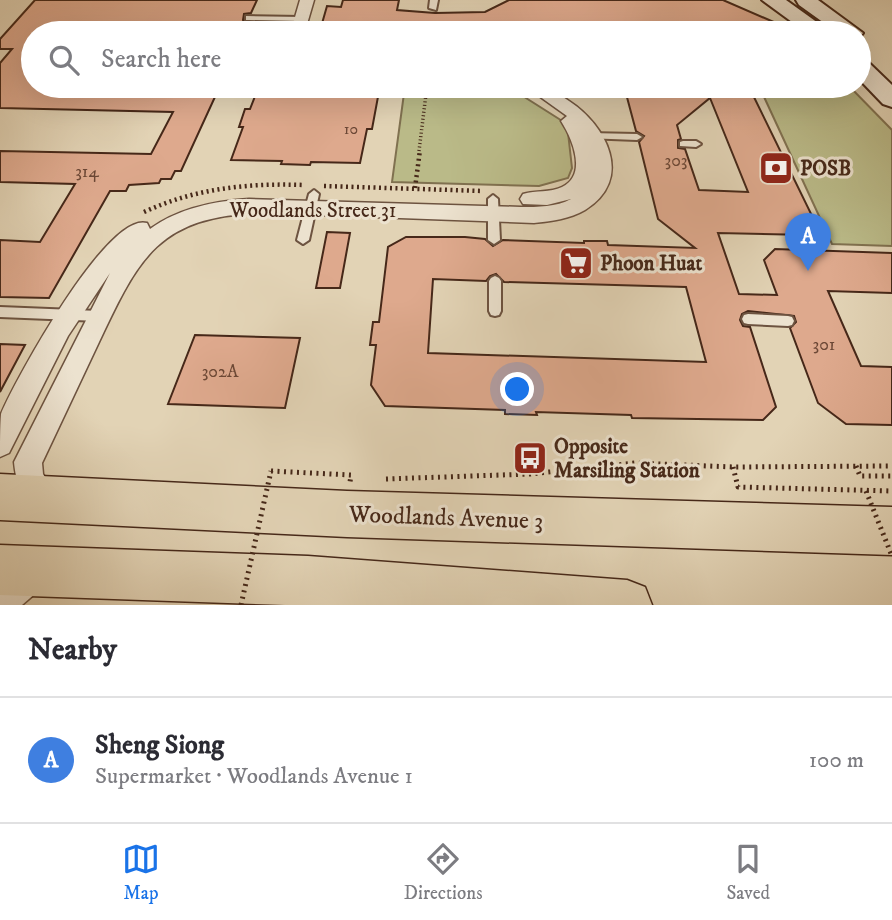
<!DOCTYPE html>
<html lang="en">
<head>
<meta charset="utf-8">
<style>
	body { margin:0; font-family:"IM FELL DW Pica",serif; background:#f2f2f3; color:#2b2b33 }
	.you { position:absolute; left:518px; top:390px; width:24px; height:24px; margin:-18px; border:5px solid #fff; border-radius:50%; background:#1a73e8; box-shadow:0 0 0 10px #1a73e833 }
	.badge { display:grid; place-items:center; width:46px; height:46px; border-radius:50%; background:#1a73e8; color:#fff; font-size:23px; font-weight:700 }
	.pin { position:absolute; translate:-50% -58px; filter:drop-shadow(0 2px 4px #0008) }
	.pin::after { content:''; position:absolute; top:37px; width:24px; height:21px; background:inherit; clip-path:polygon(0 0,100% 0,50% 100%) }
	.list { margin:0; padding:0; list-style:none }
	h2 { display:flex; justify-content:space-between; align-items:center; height:91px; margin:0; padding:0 28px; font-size:30px }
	h2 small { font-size:23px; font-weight:400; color:#7c7c81 }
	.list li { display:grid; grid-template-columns:46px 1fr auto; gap:21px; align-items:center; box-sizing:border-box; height:126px; padding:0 28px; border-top:2px solid #e1e1e2 }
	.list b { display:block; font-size:26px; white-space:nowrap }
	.list p { margin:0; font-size:23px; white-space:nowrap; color:#7c7c81 }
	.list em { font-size:23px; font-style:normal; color:#7c7c81 }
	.icon { flex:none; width:38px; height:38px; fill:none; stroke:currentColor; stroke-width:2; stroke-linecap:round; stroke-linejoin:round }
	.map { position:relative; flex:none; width:892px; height:605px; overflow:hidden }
	.search { position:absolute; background:#fff; box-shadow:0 7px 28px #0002; left:21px; right:21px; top:21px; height:77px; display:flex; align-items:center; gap:18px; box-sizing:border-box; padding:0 24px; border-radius:38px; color:#7c7c81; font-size:26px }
	.sheet { height:217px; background:#fff }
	nav { display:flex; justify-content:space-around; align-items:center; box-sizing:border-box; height:98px; border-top:2px solid #e1e1e2; background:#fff; font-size:19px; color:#7c7c81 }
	nav a { display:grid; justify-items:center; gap:4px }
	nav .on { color:#1a73e8 }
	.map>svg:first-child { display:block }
	.green { fill:#baba88; stroke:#807150; stroke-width:2 }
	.building { fill:#dea98d; stroke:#462819; stroke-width:2; fill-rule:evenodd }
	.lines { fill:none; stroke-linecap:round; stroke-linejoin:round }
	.lane-casing { stroke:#6d5340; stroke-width:4 }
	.street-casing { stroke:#6d5340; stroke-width:3 }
	.secondary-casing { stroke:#462819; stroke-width:4 }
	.primary-casing { stroke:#462819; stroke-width:3 }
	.path-far2 { stroke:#462819; stroke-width:3.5; stroke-dasharray:1 2.5; stroke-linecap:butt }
	.path-far1 { stroke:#462819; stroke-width:4.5; stroke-dasharray:2 3.5; stroke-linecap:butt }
	.path { stroke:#462819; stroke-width:5; stroke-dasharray:2 4.5; stroke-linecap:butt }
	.lane { fill:#ece2cf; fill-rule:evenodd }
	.street { fill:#ece2cf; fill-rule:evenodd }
	.secondary { fill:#ece2cf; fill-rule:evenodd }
	.primary { fill:#e2d3b5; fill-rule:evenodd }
	.path-bridge { stroke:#462819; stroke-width:5; stroke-dasharray:2 4.5; stroke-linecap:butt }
	.labels { text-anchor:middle; stroke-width:6; stroke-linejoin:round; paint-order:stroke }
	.far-number-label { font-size:16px; fill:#6c4836 }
	.number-label { font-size:18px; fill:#6c4836 }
	.poi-label { font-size:21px; font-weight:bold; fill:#462819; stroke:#ece2cf; text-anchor:start }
	.street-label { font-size:21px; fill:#462819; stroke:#ece2cf }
	.near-street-label { font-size:24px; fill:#462819; stroke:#ece2cf }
</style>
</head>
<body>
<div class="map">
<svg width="892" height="605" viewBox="0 0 892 605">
	<rect width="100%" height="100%" fill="#e2d3b5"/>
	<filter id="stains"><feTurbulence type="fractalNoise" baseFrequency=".00286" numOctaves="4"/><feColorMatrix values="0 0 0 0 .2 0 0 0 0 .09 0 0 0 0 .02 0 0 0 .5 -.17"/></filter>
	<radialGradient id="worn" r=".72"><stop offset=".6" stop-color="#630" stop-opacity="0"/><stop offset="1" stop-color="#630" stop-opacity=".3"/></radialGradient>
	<g class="green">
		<path d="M405 86H507L567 124 572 168 568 178 539 186 392 182Z"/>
		<path d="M759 86H849L892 130V246L832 244Z"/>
	</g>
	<g class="building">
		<path d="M35 0H257L251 13 244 14 243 20 247 23 242 33H33V86H220L181 171H175L171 179H161L159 183 129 185 126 191H110L49 298 0 297V240L40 242 75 184 0 182V151L151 154 173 112 0 108V63L12 49H0V39Z"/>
		<path d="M343 0H399L397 10 435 13 485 12 509 0H723L799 33H456L434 24 427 29 321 27 327 6 341 7Z"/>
		<path d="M259 86H380L372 129H367L360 163 311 162 310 165 281 164 282 161 231 160 243 127H239L245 109H250Z"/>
		<path d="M624 86H742L751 91 817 226 809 235 718 233 739 294 777 295 764 260 775 249 892 253V293L828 291 861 366 892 367V425L846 424 818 403 790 328 796 322 794 316 748 311 742 314 740 320 743 326 750 327 776 407 763 420 632 418 631 415 536 412 537 415 505 414V410L385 406 371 385 376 345H370L373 322H379L388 247 406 237H465L485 239 493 246 503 240 584 243V241H607L608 245 695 248 658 219 639 142 644 136 636 131ZM710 98 748 192 699 190 685 149 678 148V140L681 139 677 125ZM496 274 504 282 686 287 706 362 428 353 433 279 486 281 490 276Z"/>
		<path d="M327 232 350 233 340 288H316Z"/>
		<path d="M195 335 300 338 285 408 168 404Z"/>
		<path d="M0 344 25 345 0 392Z"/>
	</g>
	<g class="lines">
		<g class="lane-casing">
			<g id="lane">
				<path d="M430 0H438L436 10 429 8Z"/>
				<path d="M246 16 301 17 305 19 301 21 249 20H246Z"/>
				<path d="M433 27 440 29 436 33H427Z"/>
				<path d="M588 133 637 134 642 137 637 140 585 138V134Z"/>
				<path d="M683 141H696L701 144 696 147 680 146V142Z"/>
				<path d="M314 190 319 194 309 240 303 244 297 240 309 194Z"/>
				<path d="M493 195 498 199 500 240 494 244 488 240V199Z"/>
				<path d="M495 276 499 278 501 281V311L499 315 495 316 491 315 489 311V281L491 278Z"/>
				<path d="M0 307 99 311 103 312 105 316 103 320 99 321 0 317Z"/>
				<path d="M748 314 788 316 792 317 794 321 792 325 788 326 748 324 744 323 742 319 744 315Z"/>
			</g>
		</g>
		<g class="street-casing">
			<g id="street">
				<path d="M300 0H314L307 24 311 33H297L293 24Z"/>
				<path d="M525 86C543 85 553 90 569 101 606 125 635 179 585 210 570 219 551 221 534 223L261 213C159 216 139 257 99 342 80 382 61 423 42 463L43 474 59 499 55 509 45 513C23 504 16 484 14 462L110 273 68 336 9 453 0 457C0 445 0 426 1 414 15 380 108 211 147 223L150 229C179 208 214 201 249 199L521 207C538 207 556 207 571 199L547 205 523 204 520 199 523 194C536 190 550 193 562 187 588 175 572 138 561 121L567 116Z"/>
				<path d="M33 560 44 564 48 575 44 586 22 605H0V583L22 564Z"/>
			</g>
		</g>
		<g class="secondary-casing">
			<g id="secondary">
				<path d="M762 0H786L832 33H807Z"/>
				<path d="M796 0H818L863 33 859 38V33H838L799 5Z"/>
				<path d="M859 59 867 61 892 85V107L883 104 859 79Z"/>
			</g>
		</g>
		<g class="primary-casing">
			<g id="primary">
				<path d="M0 474 347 491 892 507V555L347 537 0 520Z"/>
				<path d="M0 545 308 556 627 580 645 587 652 605H285L0 595Z"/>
			</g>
		</g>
		<g class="path-far2">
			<path d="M503 86 519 95"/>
			<path d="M419 151 427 86"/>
		</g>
		<g class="path-far1">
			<path d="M324 186 483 191"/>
			<path d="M415 188 420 150"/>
			<path d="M144 212C196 188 248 183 305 185"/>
		</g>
		<g class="path">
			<path d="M856 466 860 476H892"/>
			<path d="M733 467 738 487 892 491"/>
			<path d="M271 471 351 475 350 482"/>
			<path d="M386 479 530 474 635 463 733 467 892 466"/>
		</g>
		<use href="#lane" class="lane"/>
		<use href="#street" class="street"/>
		<use href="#secondary" class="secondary"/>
		<use href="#primary" class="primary"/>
		<g class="path-bridge">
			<path d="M866 491 892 556"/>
			<path d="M241 605 271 471"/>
		</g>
	</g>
	<defs>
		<g id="bank-square" transform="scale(1.75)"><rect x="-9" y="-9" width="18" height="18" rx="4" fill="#8f2418" stroke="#ece2cf"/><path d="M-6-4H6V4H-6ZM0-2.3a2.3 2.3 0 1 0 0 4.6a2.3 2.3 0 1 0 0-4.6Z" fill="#fff"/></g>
		<g id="supermarket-square" transform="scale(1.75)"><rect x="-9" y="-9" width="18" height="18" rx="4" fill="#8f2418" stroke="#ece2cf"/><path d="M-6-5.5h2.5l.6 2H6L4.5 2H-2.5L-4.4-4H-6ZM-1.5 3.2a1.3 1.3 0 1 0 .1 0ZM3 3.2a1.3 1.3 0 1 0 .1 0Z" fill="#fff"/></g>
		<g id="bus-square" transform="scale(1.75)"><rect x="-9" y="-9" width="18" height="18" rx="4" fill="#8f2418" stroke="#ece2cf"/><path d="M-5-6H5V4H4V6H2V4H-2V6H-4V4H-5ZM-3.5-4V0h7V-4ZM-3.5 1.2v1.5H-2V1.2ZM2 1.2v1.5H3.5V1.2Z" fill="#fff"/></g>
	</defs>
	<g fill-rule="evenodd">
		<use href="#bank-square" x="776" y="168"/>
		<use href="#supermarket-square" x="576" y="263"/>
		<use href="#bus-square" x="530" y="458"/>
	</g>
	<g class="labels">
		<g class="far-number-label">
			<text x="351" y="134">10</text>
		</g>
		<g class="number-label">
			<text x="676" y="166">303</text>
			<text x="87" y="177">314</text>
			<text x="824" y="350">301</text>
			<text x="220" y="377">302A</text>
		</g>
		<g class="poi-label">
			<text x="800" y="175">POSB</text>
			<text x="600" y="270">Phoon Huat</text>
			<text x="554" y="453">Opposite<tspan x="554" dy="24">Marsiling Station</tspan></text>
		</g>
		<g class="street-label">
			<text x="313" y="217">Woodlands Street 31</text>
		</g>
		<g class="near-street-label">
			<text transform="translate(446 517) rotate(2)" y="8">Woodlands Avenue 3</text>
		</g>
	</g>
	<rect width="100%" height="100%" filter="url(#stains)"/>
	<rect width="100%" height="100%" fill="url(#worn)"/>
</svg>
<div class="you"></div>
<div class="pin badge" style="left:808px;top:271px;background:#3f7fe0">A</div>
<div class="search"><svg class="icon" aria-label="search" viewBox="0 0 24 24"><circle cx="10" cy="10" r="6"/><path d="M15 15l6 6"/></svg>Search here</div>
</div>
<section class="sheet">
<h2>Nearby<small></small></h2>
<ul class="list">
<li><span class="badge" style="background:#3f7fe0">A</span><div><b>Sheng Siong</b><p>Supermarket · Woodlands Avenue 1</p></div><em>100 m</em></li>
</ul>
</section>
<nav>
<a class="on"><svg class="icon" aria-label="map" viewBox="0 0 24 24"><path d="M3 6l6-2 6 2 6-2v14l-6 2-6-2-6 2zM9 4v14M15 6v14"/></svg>Map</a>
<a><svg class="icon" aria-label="directions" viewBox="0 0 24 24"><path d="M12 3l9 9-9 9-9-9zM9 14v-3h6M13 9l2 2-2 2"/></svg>Directions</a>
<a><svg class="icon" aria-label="saved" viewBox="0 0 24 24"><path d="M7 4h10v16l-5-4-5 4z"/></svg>Saved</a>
</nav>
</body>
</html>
